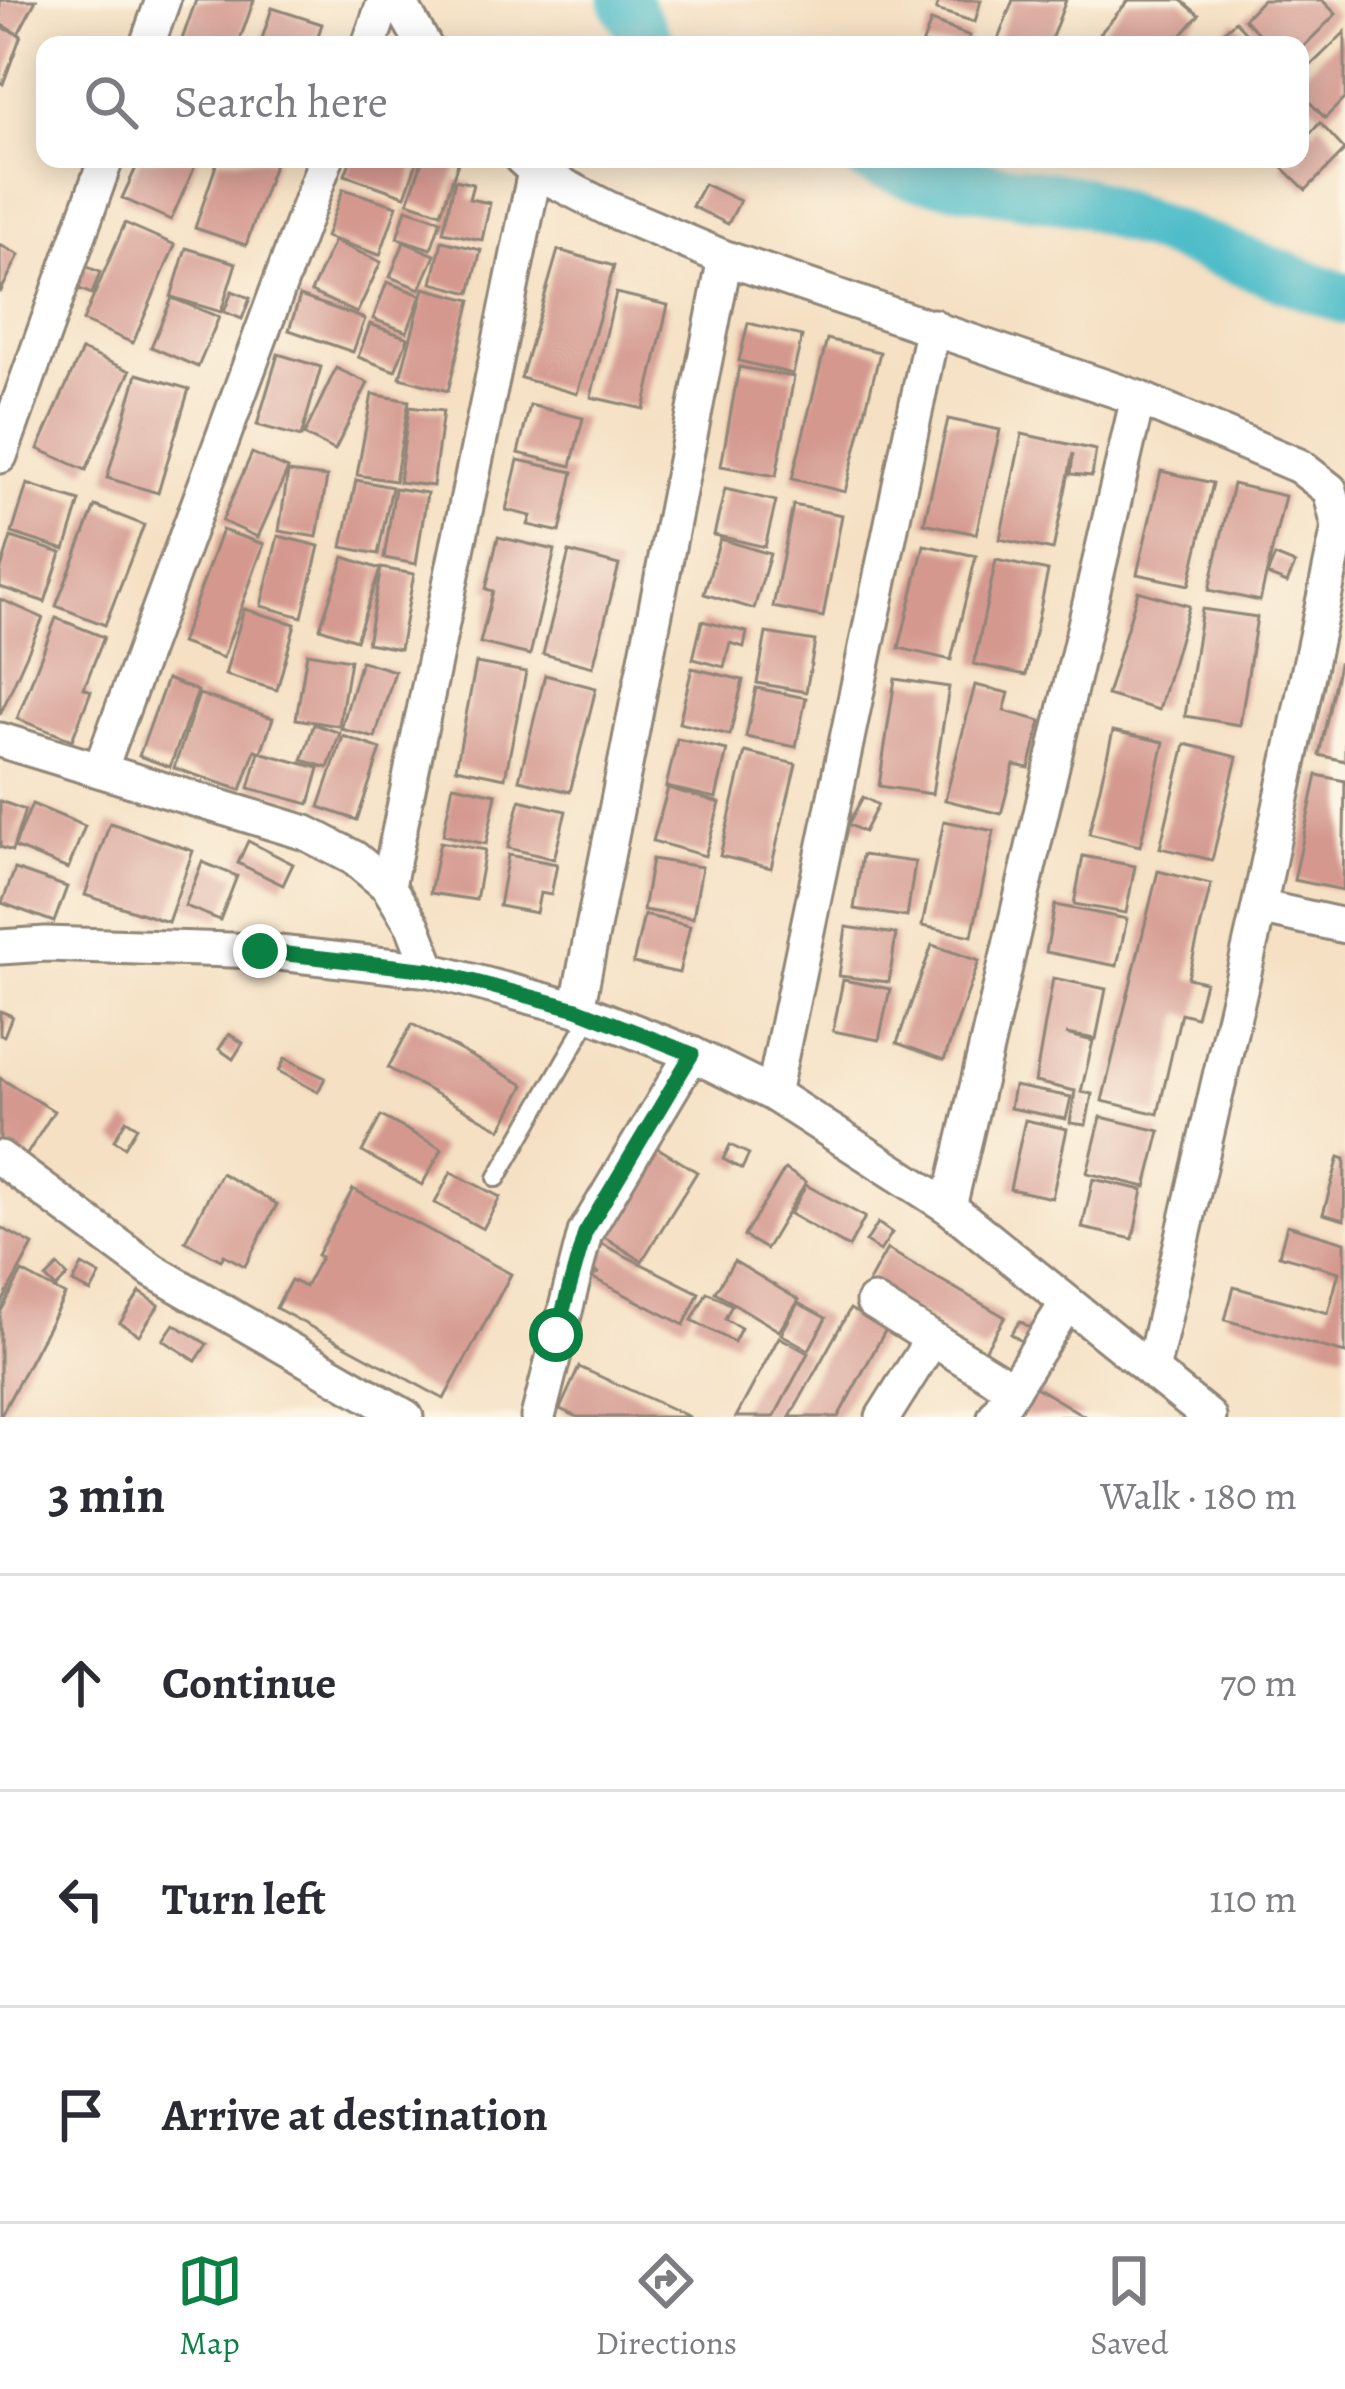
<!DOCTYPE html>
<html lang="en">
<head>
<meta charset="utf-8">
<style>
	body { margin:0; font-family:Alegreya,serif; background:#f2f2f3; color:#2b2b33 }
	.stop { position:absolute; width:36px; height:36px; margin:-27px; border:9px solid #0b8043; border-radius:50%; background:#fff }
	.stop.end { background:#0b8043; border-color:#fff; box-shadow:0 3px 12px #0008 }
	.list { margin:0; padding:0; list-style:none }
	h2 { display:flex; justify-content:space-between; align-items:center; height:156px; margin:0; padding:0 48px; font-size:51px }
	h2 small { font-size:39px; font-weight:400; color:#7c7c81 }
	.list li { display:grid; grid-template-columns:78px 1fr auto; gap:36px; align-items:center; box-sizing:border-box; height:216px; padding:0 48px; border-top:3px solid #e1e1e2 }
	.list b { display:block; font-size:45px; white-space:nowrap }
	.list em { font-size:39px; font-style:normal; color:#7c7c81 }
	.icon { flex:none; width:66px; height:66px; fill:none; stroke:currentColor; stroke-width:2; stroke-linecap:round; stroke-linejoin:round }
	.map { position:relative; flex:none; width:1345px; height:1417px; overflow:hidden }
	.search { position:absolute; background:#fff; box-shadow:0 6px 30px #0003; left:36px; right:36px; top:36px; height:132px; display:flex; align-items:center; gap:30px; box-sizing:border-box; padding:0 42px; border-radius:24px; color:#7c7c81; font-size:45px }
	.sheet { height:804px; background:#fff }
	nav { display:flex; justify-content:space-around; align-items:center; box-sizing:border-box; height:168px; border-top:3px solid #e1e1e2; background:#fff; font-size:33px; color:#7c7c81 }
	nav a { display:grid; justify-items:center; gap:6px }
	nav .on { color:#0b8043 }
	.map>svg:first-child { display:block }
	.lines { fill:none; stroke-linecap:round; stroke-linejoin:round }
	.river { stroke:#50bdc9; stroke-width:51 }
	.building { fill:#d4988f }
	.lane-casing { stroke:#908677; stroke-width:22 }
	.street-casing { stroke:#908677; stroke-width:39 }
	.lane { stroke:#fff; stroke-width:16 }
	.street { stroke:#fff; stroke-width:33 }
	.route { stroke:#0b8043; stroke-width:15 }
</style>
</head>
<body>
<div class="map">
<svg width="1345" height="1417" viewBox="0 0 1345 1417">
	<rect width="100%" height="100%" fill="#fcf5e5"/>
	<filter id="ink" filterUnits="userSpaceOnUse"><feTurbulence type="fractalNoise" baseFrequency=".00833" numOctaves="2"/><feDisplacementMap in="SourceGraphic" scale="24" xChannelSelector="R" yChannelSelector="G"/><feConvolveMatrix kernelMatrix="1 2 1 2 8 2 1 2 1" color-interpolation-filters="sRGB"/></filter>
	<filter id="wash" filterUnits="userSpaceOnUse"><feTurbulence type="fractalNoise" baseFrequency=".004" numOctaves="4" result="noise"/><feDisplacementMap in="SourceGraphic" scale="48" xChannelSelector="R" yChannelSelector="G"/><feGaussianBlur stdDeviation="2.7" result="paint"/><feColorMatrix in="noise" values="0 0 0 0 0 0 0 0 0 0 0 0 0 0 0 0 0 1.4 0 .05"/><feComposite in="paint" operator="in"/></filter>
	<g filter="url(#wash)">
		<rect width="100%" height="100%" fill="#f5e0c3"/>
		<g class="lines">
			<g class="river">
				<path d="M624 0 650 45"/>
				<path d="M869 159 911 174 1084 202 1345 299"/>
			</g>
		</g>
		<g id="blocks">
			<g class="building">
				<path d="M0 0H36L18 34 0 24Z"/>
				<path d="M196 0H254L238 45H180Z"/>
				<path d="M939 0H981L975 22 936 10Z"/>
				<path d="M1013 0H1066L1049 45H996Z"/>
				<path d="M1129 0H1181L1199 15 1173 45H1090Z"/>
				<path d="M1262 0H1322L1336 14 1300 50V45H1270L1244 19Z"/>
				<path d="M272 8 322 24 315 45H260Z"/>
				<path d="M931 21 970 36 967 45H922Z"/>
				<path d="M1235 21 1258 45H1210Z"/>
				<path d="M0 27 21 35 3 84 0 82Z"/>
				<path d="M1345 32V98L1325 118 1300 92V76Z"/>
				<path d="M1320 123 1345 150 1306 190 1280 165 1286 159H1300V144Z"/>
				<path d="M140 159H198L171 220 122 198Z"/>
				<path d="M218 159H276L246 245 195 228Z"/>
				<path d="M351 159H418L405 196 345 175Z"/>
				<path d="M423 159 459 160 441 213 408 202Z"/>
				<path d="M455 180 473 184 469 199 490 203 482 240 443 232Z"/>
				<path d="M704 184 740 201 728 224 692 206Z"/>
				<path d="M343 189 397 206 380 255 326 237Z"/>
				<path d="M406 209 441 220 431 249 397 238Z"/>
				<path d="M125 223 175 245 133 343 83 321Z"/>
				<path d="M334 241 381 262 357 313 311 292Z"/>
				<path d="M442 241 481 250 470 293 432 283Z"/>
				<path d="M404 242 435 255 420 289 390 277Z"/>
				<path d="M0 245 19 255 0 293Z"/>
				<path d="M186 248 236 263 221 312 171 297Z"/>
				<path d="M558 250 614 266 577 394 521 378Z"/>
				<path d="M82 265 100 272 92 294 74 287Z"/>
				<path d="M387 282 421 295 407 332 373 319Z"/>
				<path d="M424 288 471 300 448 391 400 378Z"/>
				<path d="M232 291 250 298 242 319 224 312Z"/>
				<path d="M616 293 668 305 644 409 591 397Z"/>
				<path d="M300 296 365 319 353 352 289 330Z"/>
				<path d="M172 298 219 317 198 367 151 347Z"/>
				<path d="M748 323 802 336 793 374 739 361Z"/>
				<path d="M370 324 408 338 395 371 358 357Z"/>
				<path d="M827 339 880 352 845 492 792 479Z"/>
				<path d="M82 350 130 371 86 470 38 449Z"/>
				<path d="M278 354 321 367 301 437 257 425Z"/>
				<path d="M739 367 794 377 776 476 721 466Z"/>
				<path d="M336 368 368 383 335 450 304 435Z"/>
				<path d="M137 374 189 389 158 493 107 478Z"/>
				<path d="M372 394 409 401 395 481 357 475Z"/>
				<path d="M530 405 583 418 571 466 518 453Z"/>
				<path d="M409 407 443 411 433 486 399 482Z"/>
				<path d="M948 419 1000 430 976 534 924 523Z"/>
				<path d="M1022 434 1096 450 1092 476 1071 474 1073 453 1053 550 1000 539Z"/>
				<path d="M252 453 288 469 258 537 222 521Z"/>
				<path d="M518 460 573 472 560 532 528 525 531 516 506 510Z"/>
				<path d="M1161 471 1213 483 1189 585 1137 574Z"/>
				<path d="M288 472 327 477 317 537 279 531Z"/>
				<path d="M356 480 392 487 378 554 342 547Z"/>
				<path d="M27 484 80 501 65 550 12 533Z"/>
				<path d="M1233 484 1285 496 1260 601 1209 590Z"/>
				<path d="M395 488 427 493 416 564 384 558Z"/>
				<path d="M725 489 776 501 765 547 714 535Z"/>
				<path d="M793 505 842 515 823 617 773 607Z"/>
				<path d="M95 506 144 525 105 625 56 606Z"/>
				<path d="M222 530 264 544 223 658 181 643Z"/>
				<path d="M278 536 319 546 302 617 261 606Z"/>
				<path d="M11 537 61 553 45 602 0 587V572Z"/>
				<path d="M498 537 555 550 530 655 480 643 493 591 486 589Z"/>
				<path d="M720 539 770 554 754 609 704 594Z"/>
				<path d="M924 545 976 556 951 660 899 648Z"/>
				<path d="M569 552 619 565 593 667 543 654Z"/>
				<path d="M1275 556 1295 564 1287 583 1267 575Z"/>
				<path d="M344 557 380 569 356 640 320 628Z"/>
				<path d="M996 560 1048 571 1026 675 974 664Z"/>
				<path d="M381 568 414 574 400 649 367 643Z"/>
				<path d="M1138 591 1189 606 1159 710 1107 695Z"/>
				<path d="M0 599 43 618 0 715Z"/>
				<path d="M244 609 295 624 277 690 225 675Z"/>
				<path d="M1202 609 1257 617 1240 725 1185 716Z"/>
				<path d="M56 618 104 637 84 688 91 691 72 740 17 719Z"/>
				<path d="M702 621 747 632 744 647 730 643 724 667 693 659Z"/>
				<path d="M766 633 815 641 806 692 757 683Z"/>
				<path d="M307 653 350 660 339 726 296 719Z"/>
				<path d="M361 661 395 671 375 738 341 729Z"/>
				<path d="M476 663 526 672 505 778 456 768Z"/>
				<path d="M1339 664 1345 666V761L1319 755Z"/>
				<path d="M692 668 743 680 730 735 679 723Z"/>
				<path d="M545 675 596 688 570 792 519 780Z"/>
				<path d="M167 679 198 691 170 767 139 756Z"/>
				<path d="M895 679 949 687 932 794 879 786Z"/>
				<path d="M975 685 1009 693 1004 711 1041 721 1029 768 1014 765 1001 814 945 800Z"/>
				<path d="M756 688 806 698 796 747 746 737Z"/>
				<path d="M199 694 273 718 261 752 255 750 241 790 174 768Z"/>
				<path d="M314 724 340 733 328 768 302 760Z"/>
				<path d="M1113 731 1164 742 1140 846 1089 834Z"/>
				<path d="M343 736 381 749 357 820 319 807Z"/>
				<path d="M677 739 727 750 716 798 666 787Z"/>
				<path d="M1185 744 1237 757 1212 860 1160 848Z"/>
				<path d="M259 752 319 768 309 804 249 788Z"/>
				<path d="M745 752 796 764 771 868 720 856Z"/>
				<path d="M1317 775 1345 781 1343 890 1294 880Z"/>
				<path d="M453 785 496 794 486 844 443 835Z"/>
				<path d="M668 788 720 803 705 856 653 841Z"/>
				<path d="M863 797 878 805 864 832 848 824Z"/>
				<path d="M520 800 566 811 554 859 508 848Z"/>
				<path d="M0 801 25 810 12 851 0 847Z"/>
				<path d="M32 804 85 826 68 869 14 847Z"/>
				<path d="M944 821 994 831 972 936 922 926Z"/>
				<path d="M110 823 193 851 168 922 85 895Z"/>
				<path d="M248 841 293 864 283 885 238 863Z"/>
				<path d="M440 842 485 850 476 900 430 893Z"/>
				<path d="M508 855 557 864 551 895 540 893 536 913 499 906Z"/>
				<path d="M862 855 915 862 907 917 854 909Z"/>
				<path d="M1083 856 1135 866 1126 913 1074 904Z"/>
				<path d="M652 859 702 867 693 918 643 910Z"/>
				<path d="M202 862 237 876 220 920 185 906Z"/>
				<path d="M15 869 67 887 54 922 2 903Z"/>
				<path d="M1158 871 1211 884 1188 978 1205 982 1196 1017 1181 1013 1158 1114 1102 1101Z"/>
				<path d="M1055 905 1127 919 1117 966 1046 952Z"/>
				<path d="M644 915 690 926 679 973 633 963Z"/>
				<path d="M846 927 896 934 889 982 839 976Z"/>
				<path d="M932 945 979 961 944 1060 897 1043Z"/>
				<path d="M1053 978 1106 989 1096 1039 1066 1034 1093 1041 1081 1092 1092 1094 1086 1125 1070 1123 1075 1091 1035 1082Z"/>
				<path d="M843 980 890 989 879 1040 833 1031Z"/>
				<path d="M0 1011 12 1016 4 1036 0 1035Z"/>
				<path d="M412 1024 524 1085 501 1129 388 1068Z"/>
				<path d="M229 1034 243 1043 233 1059 219 1049Z"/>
				<path d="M285 1058 325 1078 318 1092 279 1071Z"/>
				<path d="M0 1078 54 1111 24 1159 0 1144Z"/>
				<path d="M1014 1086 1071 1097 1066 1119 1010 1108Z"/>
				<path d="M381 1116 442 1149 422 1185 362 1152Z"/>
				<path d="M1101 1117 1160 1131 1146 1187 1087 1173Z"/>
				<path d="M126 1120 137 1127 125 1147 114 1140Z"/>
				<path d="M1025 1120 1067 1129 1052 1198 1010 1189Z"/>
				<path d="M653 1145 697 1172 642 1261 598 1233Z"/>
				<path d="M730 1145 749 1154 742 1169 723 1159Z"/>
				<path d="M1339 1157 1345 1159 1344 1220 1323 1214Z"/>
				<path d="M785 1169 806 1182 766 1249 744 1236Z"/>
				<path d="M451 1172 500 1197 483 1229 435 1203Z"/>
				<path d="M221 1173 277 1204 245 1266 224 1255 221 1260 185 1241Z"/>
				<path d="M1093 1179 1143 1190 1133 1239 1082 1228Z"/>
				<path d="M806 1185 865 1217 849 1247 790 1214Z"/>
				<path d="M353 1189 511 1274 444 1399 276 1308 291 1280 305 1287 321 1257 317 1255Z"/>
				<path d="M878 1223 892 1233 880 1251 866 1242Z"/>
				<path d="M1287 1225 1345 1242V1353L1225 1320 1234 1287 1328 1313 1339 1272 1279 1255Z"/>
				<path d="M0 1227 33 1245 0 1306Z"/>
				<path d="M588 1237 699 1293 684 1325 591 1277 598 1273 576 1261Z"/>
				<path d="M887 1249 1005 1317 984 1352 867 1285Z"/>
				<path d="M734 1261 799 1300 779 1331 715 1292Z"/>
				<path d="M82 1265 100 1275 91 1292 73 1283Z"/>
				<path d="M58 1266 68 1276 56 1288 46 1278Z"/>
				<path d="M22 1272 65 1295 0 1417V1313Z"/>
				<path d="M140 1292 159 1305 139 1335 120 1323Z"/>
				<path d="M707 1292 732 1305 725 1319 741 1328 734 1342 692 1320Z"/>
				<path d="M798 1303 826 1318 809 1350 781 1334Z"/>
				<path d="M850 1309 886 1329 838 1417H790Z"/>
				<path d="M1020 1321 1035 1331 1025 1344 1011 1334Z"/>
				<path d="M174 1324 207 1344 196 1361 163 1340Z"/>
				<path d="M779 1337 808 1353 774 1417H736Z"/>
				<path d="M579 1367 690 1417H578L560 1409Z"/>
				<path d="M1034 1386 1086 1417H1015Z"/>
			</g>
		</g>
	</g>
	<g filter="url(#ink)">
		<use href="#blocks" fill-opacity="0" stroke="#908677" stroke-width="3"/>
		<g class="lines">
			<g class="lane-casing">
				<path id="lane" d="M497 1178 591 1015"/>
			</g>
			<g class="street-casing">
				<g id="street">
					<path d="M398 0 424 45"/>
					<path d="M147 45 163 0"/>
					<path d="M369 45 385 0"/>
					<path d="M522 159 535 171 609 209 725 258 1138 398 1299 466 1330 490 1339 527 1259 907 1152 1371"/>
					<path d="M0 456 106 159"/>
					<path d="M0 740 306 833 354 858 388 886 413 926 430 970"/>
					<path d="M100 770 326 159"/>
					<path d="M388 886 535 171"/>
					<path d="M1259 907 1345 926"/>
					<path d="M0 947 46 944 261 951 430 970 577 1009 692 1054 773 1094 949 1207 1209 1417"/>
					<path d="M577 1009 725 258"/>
					<path d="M773 1094 933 326"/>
					<path d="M0 1158 153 1271 406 1417"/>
					<path d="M949 1207 1138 398"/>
					<path d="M873 1302 1013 1389"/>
					<path d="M538 1417 585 1233 692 1054"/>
					<path d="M883 1417 932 1339"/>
					<path d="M995 1417 1067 1303"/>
				</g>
			</g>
			<use href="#lane" class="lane"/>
			<use href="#street" class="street"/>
		</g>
	</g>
	<g class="lines" filter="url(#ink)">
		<path class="route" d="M260 951 430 970 577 1009 692 1054 585 1233 556 1335"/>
	</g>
</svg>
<div class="stop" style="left:556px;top:1335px"></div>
<div class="stop end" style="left:260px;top:951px"></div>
<div class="search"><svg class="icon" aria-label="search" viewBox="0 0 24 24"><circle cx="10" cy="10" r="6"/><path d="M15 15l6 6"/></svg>Search here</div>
</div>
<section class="sheet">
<h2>3 min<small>Walk · 180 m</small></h2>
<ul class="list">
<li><svg class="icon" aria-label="ahead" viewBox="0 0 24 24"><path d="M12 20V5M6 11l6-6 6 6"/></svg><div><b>Continue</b></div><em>70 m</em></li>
<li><svg class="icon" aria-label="left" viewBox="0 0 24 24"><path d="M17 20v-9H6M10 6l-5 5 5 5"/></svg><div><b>Turn left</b></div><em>110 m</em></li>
<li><svg class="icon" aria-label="arrive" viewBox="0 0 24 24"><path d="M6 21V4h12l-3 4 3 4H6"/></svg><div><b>Arrive at destination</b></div></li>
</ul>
</section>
<nav>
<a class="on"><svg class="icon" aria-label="map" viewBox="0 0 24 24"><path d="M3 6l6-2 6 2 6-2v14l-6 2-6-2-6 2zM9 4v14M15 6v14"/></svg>Map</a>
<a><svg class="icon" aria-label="directions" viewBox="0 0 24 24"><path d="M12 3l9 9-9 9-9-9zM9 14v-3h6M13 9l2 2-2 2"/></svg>Directions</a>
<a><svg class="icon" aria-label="saved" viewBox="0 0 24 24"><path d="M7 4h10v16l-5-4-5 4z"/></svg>Saved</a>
</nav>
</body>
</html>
